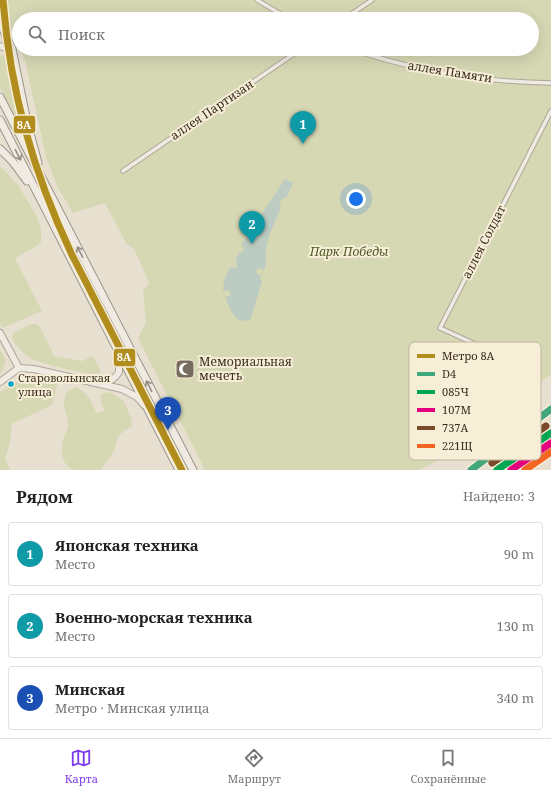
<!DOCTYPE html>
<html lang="ru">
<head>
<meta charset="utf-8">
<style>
	body { margin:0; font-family:"Noto Serif",serif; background:#f6f6f6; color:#222 }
	.you { position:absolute; left:356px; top:199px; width:14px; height:14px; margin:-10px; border:3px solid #fff; border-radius:50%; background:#1a73e8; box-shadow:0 0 0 6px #1a73e833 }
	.badge { display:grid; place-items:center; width:26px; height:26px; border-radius:50%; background:#7c3aed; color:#fff; font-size:13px; font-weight:700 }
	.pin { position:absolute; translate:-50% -33px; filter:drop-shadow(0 1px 2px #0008) }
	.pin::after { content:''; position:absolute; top:21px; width:14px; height:12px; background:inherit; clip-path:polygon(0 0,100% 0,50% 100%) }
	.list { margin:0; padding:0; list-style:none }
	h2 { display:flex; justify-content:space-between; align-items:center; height:52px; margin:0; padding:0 16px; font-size:17px }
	h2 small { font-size:13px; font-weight:400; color:#767676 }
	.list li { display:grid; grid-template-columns:26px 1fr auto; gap:12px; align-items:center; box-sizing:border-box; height:64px; margin:0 8px 8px; padding:0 8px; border:1px solid #e0e0e0; border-radius:4px }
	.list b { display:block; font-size:15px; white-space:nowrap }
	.list p { margin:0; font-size:13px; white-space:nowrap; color:#767676 }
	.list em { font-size:13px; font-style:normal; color:#767676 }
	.icon { flex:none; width:22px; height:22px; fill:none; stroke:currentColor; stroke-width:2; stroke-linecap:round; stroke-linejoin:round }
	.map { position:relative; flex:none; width:551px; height:470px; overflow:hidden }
	.search { position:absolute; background:#fff; box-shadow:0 4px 16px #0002; left:12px; right:12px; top:12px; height:44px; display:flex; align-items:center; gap:10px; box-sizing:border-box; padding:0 14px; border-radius:22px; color:#767676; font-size:15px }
	.sheet { height:268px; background:#fff }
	nav { display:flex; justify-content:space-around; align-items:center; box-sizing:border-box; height:56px; border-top:1px solid #e0e0e0; background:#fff; font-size:11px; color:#767676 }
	nav a { display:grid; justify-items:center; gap:2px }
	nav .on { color:#7c3aed }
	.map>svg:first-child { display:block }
	.green { fill:#d6d7b3 }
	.water { fill:#bcccc2 }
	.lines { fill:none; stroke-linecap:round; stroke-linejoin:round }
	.pedestrian-casing { stroke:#ada599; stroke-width:5.5 }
	.tertiary-casing { stroke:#ada599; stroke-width:8 }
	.secondary-casing { stroke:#9c958a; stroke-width:9 }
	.pedestrian { stroke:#efebe3; stroke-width:3.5 }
	.tertiary { stroke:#efebe3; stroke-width:6 }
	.secondary { stroke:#efebe3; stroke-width:7 }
	.rail { stroke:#afaaa2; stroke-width:2; stroke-dasharray:7 7; stroke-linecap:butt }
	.rail-1-casing { stroke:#f7eed8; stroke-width:10 }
	.rail-2-casing { stroke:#f7eed8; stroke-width:10 }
	.rail-3-casing { stroke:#f7eed8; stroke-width:10 }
	.rail-4-casing { stroke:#f7eed8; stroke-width:10 }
	.rail-5-casing { stroke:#f7eed8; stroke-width:10 }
	.rail-1 { stroke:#3fa77b; stroke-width:7 }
	.rail-2 { stroke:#00a651; stroke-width:7 }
	.rail-3 { stroke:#e5007d; stroke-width:7 }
	.rail-4 { stroke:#7a4b2a; stroke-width:7 }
	.rail-5 { stroke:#f26522; stroke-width:7 }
	.metro-1-casing { stroke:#f7eed8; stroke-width:10 }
	.metro-1 { stroke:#b18d1e; stroke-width:7 }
	.oneway { stroke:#968c82 }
	.bus-dot { fill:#03a3c5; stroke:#f7eed8; stroke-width:1.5 }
	.labels { text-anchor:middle; stroke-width:4; stroke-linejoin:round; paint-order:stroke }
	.bus-label { font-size:11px; fill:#3d2e20; stroke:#f7eed8; text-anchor:start }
	.street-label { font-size:12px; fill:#3d2e20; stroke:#f7eed8 }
	.park-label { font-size:12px; font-style:italic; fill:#4d5a26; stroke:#f7eed8 }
	.poi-label { font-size:12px; fill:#3d2e20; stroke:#f7eed8; text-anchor:start }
	.key { fill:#f7eed8; stroke:#bfb4a1; stroke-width:1 }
	.key-label { font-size:11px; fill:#3d2e20 }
	.line-badge { stroke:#f7eed8; stroke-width:1.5 }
	.badge-label { font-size:11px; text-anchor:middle; font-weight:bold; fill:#fff }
</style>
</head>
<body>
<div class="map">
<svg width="551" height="470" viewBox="0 0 551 470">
	<rect width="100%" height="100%" fill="#e7e0d1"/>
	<g class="green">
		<path d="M0 0H551V374L451 453 420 470H205L138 338 146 322 143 291 149 283 134 249 126 243 105 203 73 213 57 186 46 157 26 65 21 49H532V19H19V44L0 4Z"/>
		<path d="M8 52 15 78 22 119 21 123 17 121 0 88V56Z"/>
		<path d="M0 166 18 185 36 215 41 228V242L37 246 15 258 42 311 2 328 0 323Z"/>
		<path d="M31 324H36L40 327 54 356 82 361 93 356 101 372C98 374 96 374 92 374 83 374 40 363 32 359 24 355 13 344 12 336L15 332Z"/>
		<path d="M0 349 6 360 2 372 0 374Z"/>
		<path d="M31 376 58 381 52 405 12 424 10 442 5 459 10 470H0V392L20 380Z"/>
		<path d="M75 387C89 393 90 400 97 413L105 411 101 403V394L110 392 124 401 131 418 132 426C111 437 121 439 112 454 109 460 104 464 101 470H74C59 463 60 448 65 434 66 431 68 429 68 425 69 417 63 409 64 401 64 398 66 394 67 392Z"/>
	</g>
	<path class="water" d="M285 179 293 183 287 196 279 201 281 207C276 220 268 235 266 250 265 257 268 266 263 271L261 268 256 270 257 274 261 275 260 279 262 281 250 321 238 320 231 311 225 297 230 296 231 293 228 290 223 291 224 281 230 267 237 268V264L236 263V258L238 257 239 252H242L244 249 241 244 244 241Z"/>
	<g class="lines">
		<g class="pedestrian-casing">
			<g id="pedestrian">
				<path d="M257 0 289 19"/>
				<path d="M344 19 372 0"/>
				<path d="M351 49C415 71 483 82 551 83"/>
				<path d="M123 171 301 49"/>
				<path d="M486 349 440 328 551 111"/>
			</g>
		</g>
		<g class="tertiary-casing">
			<g id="tertiary">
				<path d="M0 46 9 49 12 54"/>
				<path d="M0 333 19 368"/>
				<path d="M0 382 19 368 34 369 122 389 137 397 144 405"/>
				<path d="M102 383C110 382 115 379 119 372V355"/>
			</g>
		</g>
		<g class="secondary-casing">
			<g id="secondary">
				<path d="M0 22 12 49 27 122 38 163"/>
				<path d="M0 97 193 470"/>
				<path d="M0 120 179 470"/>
				<path d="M0 149 13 162 27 181"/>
			</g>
		</g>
		<use href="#pedestrian" class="pedestrian"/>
		<use href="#tertiary" class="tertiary"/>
		<use href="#secondary" class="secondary"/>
		<path class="rail" d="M524 470 551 451"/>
		<g class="rail-1-casing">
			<path id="rail-1" d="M471 470 551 409"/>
		</g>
		<g class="rail-2-casing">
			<path id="rail-2" d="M497 470 551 433"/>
		</g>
		<g class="rail-3-casing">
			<path id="rail-3" d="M511 470 551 443"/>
		</g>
		<g class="rail-4-casing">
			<path id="rail-4" d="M492 463 546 426"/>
		</g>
		<g class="rail-5-casing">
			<path id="rail-5" d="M525 470 551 452"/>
		</g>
		<use href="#rail-1" class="rail-1"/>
		<use href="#rail-2" class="rail-2"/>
		<use href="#rail-3" class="rail-3"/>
		<use href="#rail-4" class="rail-4"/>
		<use href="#rail-5" class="rail-5"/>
		<g class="metro-1-casing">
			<path id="metro-1" d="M3 0C10 91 33 172 72 255L182 470"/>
		</g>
		<use href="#metro-1" class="metro-1"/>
	</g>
	<defs><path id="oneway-shaft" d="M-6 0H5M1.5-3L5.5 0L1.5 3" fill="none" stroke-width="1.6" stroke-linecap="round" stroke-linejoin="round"/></defs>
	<g class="oneway">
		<use href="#oneway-shaft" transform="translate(18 155) rotate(63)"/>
		<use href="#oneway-shaft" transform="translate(80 252) rotate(-117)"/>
		<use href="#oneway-shaft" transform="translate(149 386) rotate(-117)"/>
	</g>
	<defs>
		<g id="mosque-square" transform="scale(1)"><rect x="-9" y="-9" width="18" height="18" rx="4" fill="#786c5e" stroke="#f7eed8"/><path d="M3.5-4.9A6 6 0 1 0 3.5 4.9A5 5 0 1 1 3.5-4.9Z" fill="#fff"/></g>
	</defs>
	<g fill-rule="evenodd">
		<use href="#mosque-square" x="185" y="369"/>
	</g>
	<circle class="bus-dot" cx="11" cy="384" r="3.5"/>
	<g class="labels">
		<g class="bus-label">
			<text x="18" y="382">Староволынская<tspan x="18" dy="14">улица</tspan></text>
		</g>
		<g class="street-label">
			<text transform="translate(450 72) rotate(9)" y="4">аллея Памяти</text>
			<text transform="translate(212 110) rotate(-34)" y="4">аллея Партизан</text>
			<text transform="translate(484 242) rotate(-63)" y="4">аллея Солдат</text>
		</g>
		<g class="park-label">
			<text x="349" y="256">Парк Победы</text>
		</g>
		<g class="poi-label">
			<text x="199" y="366">Мемориальная<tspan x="199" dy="14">мечеть</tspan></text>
		</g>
	</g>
	<rect x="409" y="342" width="132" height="118" rx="6" class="key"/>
	<rect x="417" y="354" width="18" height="4" fill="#b18d1e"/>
	<rect x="417" y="372" width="18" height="4" fill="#3fa77b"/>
	<rect x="417" y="390" width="18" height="4" fill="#00a651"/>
	<rect x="417" y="408" width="18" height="4" fill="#e5007d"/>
	<rect x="417" y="426" width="18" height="4" fill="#7a4b2a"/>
	<rect x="417" y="444" width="18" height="4" fill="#f26522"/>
	<g class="key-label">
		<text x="442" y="360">Метро 8А</text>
		<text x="442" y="378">D4</text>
		<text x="442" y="396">085Ч</text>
		<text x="442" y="414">107М</text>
		<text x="442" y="432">737А</text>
		<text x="442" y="450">221Щ</text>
	</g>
	<g class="line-badge">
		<rect x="13" y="115" width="23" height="19" rx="4" fill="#b18d1e"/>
		<rect x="113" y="348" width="23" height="19" rx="4" fill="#b18d1e"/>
	</g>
	<g class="badge-label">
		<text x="24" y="129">8А</text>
		<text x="124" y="361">8А</text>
	</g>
</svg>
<div class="you"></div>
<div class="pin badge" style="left:303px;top:144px;background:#0f9aa8">1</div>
<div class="pin badge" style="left:252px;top:244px;background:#0f9aa8">2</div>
<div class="pin badge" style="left:168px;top:430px;background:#1a4fb4">3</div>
<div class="search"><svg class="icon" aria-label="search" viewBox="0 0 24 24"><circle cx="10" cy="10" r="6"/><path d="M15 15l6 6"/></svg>Поиск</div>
</div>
<section class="sheet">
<h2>Рядом<small>Найдено: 3</small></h2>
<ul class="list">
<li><span class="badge" style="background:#0f9aa8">1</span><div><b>Японская техника</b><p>Место</p></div><em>90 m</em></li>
<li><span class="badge" style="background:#0f9aa8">2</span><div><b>Военно-морская техника</b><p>Место</p></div><em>130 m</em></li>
<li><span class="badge" style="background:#1a4fb4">3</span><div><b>Минская</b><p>Метро · Минская улица</p></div><em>340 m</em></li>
</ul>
</section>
<nav>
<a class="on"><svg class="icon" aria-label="map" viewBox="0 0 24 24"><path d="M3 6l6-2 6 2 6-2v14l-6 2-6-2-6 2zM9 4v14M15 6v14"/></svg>Карта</a>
<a><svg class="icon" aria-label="directions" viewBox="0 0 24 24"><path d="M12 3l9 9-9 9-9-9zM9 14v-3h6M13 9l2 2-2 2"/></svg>Маршрут</a>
<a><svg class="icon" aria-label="saved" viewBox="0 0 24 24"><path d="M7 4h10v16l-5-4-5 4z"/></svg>Сохранённые</a>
</nav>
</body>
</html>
